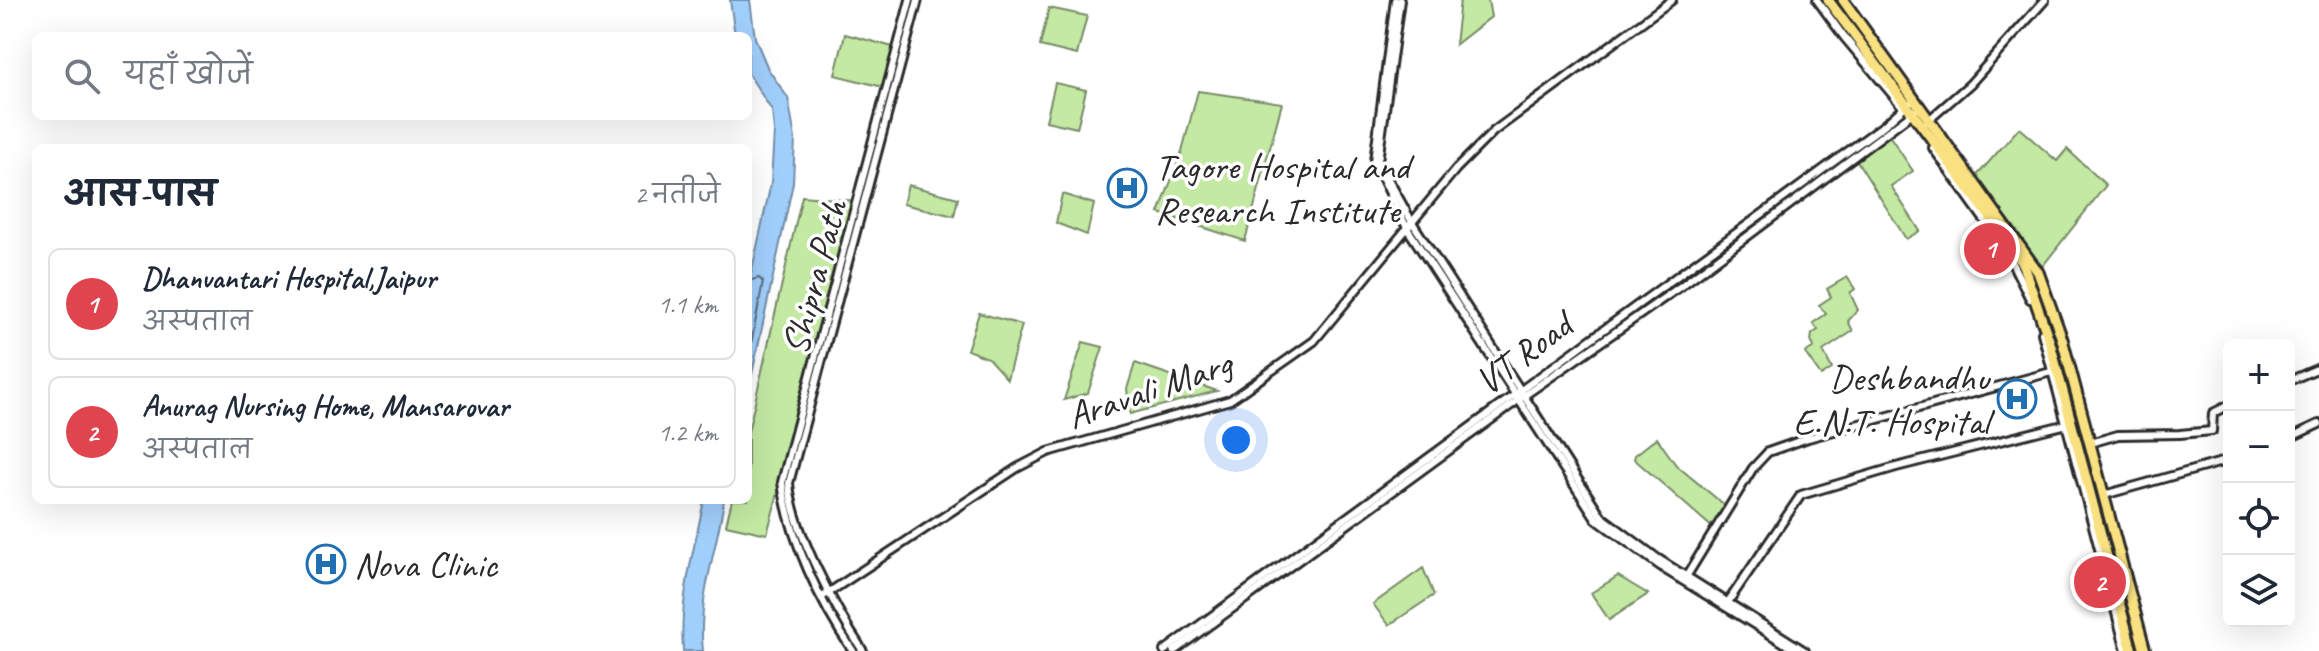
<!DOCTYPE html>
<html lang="hi">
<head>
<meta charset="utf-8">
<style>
	body { margin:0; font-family:Caveat,"Playpen Sans Deva",sans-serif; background:#f6f6f7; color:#1f2937 }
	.controls { position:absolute; right:24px; bottom:24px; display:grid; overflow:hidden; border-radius:12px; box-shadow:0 8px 32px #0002 }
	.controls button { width:72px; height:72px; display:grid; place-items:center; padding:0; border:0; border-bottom:2px solid #e0e1e3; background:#fff; color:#1f2937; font:40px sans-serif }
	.you { position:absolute; left:1236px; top:440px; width:28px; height:28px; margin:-20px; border:6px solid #fff; border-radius:50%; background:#1a73e8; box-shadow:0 0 0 12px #1a73e833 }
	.badge { display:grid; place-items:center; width:52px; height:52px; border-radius:50%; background:#1f6fb2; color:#fff; font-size:26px; font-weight:700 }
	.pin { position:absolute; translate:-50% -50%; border:4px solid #fff; box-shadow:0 2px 8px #0006 }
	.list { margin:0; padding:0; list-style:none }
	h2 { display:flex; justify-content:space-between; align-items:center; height:104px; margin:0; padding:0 32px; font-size:34px }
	h2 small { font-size:26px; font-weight:400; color:#747a83 }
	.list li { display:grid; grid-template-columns:52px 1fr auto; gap:24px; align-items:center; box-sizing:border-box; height:112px; margin:0 16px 16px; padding:0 16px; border:2px solid #e0e1e3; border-radius:12px }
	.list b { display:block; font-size:30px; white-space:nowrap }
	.list p { margin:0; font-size:26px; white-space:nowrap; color:#747a83 }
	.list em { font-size:26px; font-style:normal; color:#747a83 }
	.icon { flex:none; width:44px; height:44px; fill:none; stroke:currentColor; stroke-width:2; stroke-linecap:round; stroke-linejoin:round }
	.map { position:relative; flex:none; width:2319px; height:651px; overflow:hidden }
	.search { position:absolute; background:#fff; box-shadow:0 8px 32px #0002; left:32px; top:32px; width:720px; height:88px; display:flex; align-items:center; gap:20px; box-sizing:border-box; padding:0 28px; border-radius:12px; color:#747a83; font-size:30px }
	.panel { position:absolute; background:#fff; box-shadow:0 8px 32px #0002; left:32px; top:144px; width:720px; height:360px; border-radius:12px }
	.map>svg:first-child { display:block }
	.green { fill:#c3e9a3; stroke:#778a67; stroke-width:2 }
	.water { fill:#a1cffc; stroke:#728da8; stroke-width:2 }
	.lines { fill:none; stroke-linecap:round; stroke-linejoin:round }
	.shore { stroke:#5a6d7f; stroke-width:2 }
	.minor-casing { stroke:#2b2b2b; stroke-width:12 }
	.highway-casing { stroke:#2b2b2b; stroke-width:15 }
	.minor { stroke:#fff; stroke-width:6 }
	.highway { stroke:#f9e181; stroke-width:9 }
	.labels { text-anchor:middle; stroke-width:7; stroke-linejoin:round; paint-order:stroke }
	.poi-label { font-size:38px; fill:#2b2b2b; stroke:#fff; text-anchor:start }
	.street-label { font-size:38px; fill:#2b2b2b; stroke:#fff }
</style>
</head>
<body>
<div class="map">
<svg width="2319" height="651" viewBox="0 0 2319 651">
	<rect width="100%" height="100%" fill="#fff"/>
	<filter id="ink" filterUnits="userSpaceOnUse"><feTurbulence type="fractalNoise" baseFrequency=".0125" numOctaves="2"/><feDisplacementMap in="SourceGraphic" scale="16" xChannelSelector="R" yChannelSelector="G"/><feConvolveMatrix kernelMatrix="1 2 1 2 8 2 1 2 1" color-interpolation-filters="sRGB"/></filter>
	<g filter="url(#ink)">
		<g class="green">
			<path d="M1460 0H1488L1491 17 1455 45Z"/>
			<path d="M1049 8 1087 16 1077 55 1040 46Z"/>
			<path d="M845 34 893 47 883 87 835 75Z"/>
			<path d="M1055 83 1086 90 1077 128 1046 121Z"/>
			<path d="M1198 91 1282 103 1245 241 1159 213 1182 151Z"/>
			<path d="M2019 128 2057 161 2067 149 2106 185 2038 272 1973 180Z"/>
			<path d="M1887 132 1913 171 1891 186 1920 231 1906 239 1854 156Z"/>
			<path d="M908 185 958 198 954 216 903 204Z"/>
			<path d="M1062 194 1094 204 1087 235 1056 223Z"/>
			<path d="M802 196 856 201 767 534 726 525 732 500H748V432Z"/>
			<path d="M1847 277 1855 289 1850 293 1858 310 1848 321 1853 331 1823 351 1832 369 1821 376 1805 353 1814 347 1811 341 1812 334 1818 330 1813 323 1826 314 1819 305 1831 297 1827 289Z"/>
			<path d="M979 313 1022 325 1007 379 988 358 967 350Z"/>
			<path d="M1083 342 1103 347 1088 393 1064 400Z"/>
			<path d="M1135 363 1217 391 1130 414 1127 389Z"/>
			<path d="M1657 438 1676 465 1728 508 1715 530 1634 459 1635 455Z"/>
			<path d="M1423 568 1434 595 1389 625 1373 604Z"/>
			<path d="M1618 576 1648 594 1609 620 1591 593Z"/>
		</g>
		<g class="water">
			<path d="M730 0H750L755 38 768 69 788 98 795 138 793 183 748 393V288L771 183 774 132 772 111 748 73V36H735Z"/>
			<path d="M704 500H724C717 550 697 600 703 651H683C679 599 694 551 704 500Z"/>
		</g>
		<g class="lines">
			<path class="shore" d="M748 281 759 278 763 282 748 360"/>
			<g class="minor-casing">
				<g id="minor">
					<path d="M1395 0 1374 161 1407 228 1597 520 1667 571 1797 651"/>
					<path d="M1400 0 1378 161 1412 222 1602 517 1657 558 1805 651"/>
					<path d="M1817 0 1844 37 1902 106"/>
					<path d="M1922 126 1970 84 2045 0"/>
					<path d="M1933 148 2005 249 2030 299"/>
					<path d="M2042 333 2126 651"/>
					<path d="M2289 381 2319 368"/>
					<path d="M2289 438 2319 424"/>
					<path d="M2090 443 2118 435 2180 434 2212 431 2213 413 2229 405"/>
					<path d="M2104 495 2229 460"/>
					<path d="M1686 577 1753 468 1768 452 1808 438 2051 372"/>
					<path d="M822 597 1017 468 1048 452 1230 400 1314 341 1456 169 1494 131 1672 0"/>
					<path d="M1726 605 1801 495 1896 467 2067 424"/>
					<path d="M853 651C821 605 789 538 782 482L910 0"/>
					<path d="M863 651C837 612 792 529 789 483L918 0"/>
					<path d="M1164 651 1884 125 1909 103"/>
					<path d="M1174 651 1525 395 1681 286 1915 111"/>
				</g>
			</g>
			<g class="highway-casing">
				<g id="highway">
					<path d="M1828 0 2011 245 2023 265 2050 343 2132 651"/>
					<path d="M1843 0 2038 272 2062 339 2145 651"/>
				</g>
			</g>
			<use href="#minor" class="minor"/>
			<use href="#highway" class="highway"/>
		</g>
	</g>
	<defs>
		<g id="hospital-ring" transform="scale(2)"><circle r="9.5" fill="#fff" stroke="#1f6fb2" stroke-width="1.5"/><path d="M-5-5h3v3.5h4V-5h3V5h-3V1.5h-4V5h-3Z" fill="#1f6fb2"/></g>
	</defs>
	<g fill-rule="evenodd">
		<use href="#hospital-ring" x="1127" y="188"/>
		<use href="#hospital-ring" x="2017" y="399"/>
		<use href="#hospital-ring" x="326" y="564"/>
	</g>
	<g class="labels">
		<g class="poi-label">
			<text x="1155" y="179">Tagore Hospital and<tspan x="1155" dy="44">Research Institute</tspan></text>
			<text x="1989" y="390" text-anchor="end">Deshbandhu<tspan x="1989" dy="44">E.N.T. Hospital</tspan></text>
			<text x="354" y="577">Nova Clinic</text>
		</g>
		<g class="street-label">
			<text transform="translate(814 277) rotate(-75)" y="13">Shipra Path</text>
			<text transform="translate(1523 353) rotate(-37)" y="13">VT Road</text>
			<text transform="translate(1149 389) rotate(-19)" y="13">Aravali Marg</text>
		</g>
	</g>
</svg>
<div class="controls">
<button>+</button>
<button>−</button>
<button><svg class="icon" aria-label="locate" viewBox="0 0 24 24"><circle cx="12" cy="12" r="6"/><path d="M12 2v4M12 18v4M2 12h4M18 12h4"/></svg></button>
<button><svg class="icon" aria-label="layers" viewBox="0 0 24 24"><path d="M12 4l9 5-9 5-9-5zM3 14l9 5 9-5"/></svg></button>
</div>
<div class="you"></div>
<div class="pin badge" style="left:1990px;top:249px;background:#e0444e">1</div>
<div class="pin badge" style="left:2100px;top:582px;background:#e0444e">2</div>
<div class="search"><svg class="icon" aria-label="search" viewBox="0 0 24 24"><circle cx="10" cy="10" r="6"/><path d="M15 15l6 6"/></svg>यहाँ खोजें</div>
<section class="panel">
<h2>आस-पास<small>2 नतीजे</small></h2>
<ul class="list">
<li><span class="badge" style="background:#e0444e">1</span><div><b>Dhanvantari Hospital,Jaipur</b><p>अस्पताल</p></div><em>1.1 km</em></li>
<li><span class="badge" style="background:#e0444e">2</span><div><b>Anurag Nursing Home, Mansarovar</b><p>अस्पताल</p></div><em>1.2 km</em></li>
</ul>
</section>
</div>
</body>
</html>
